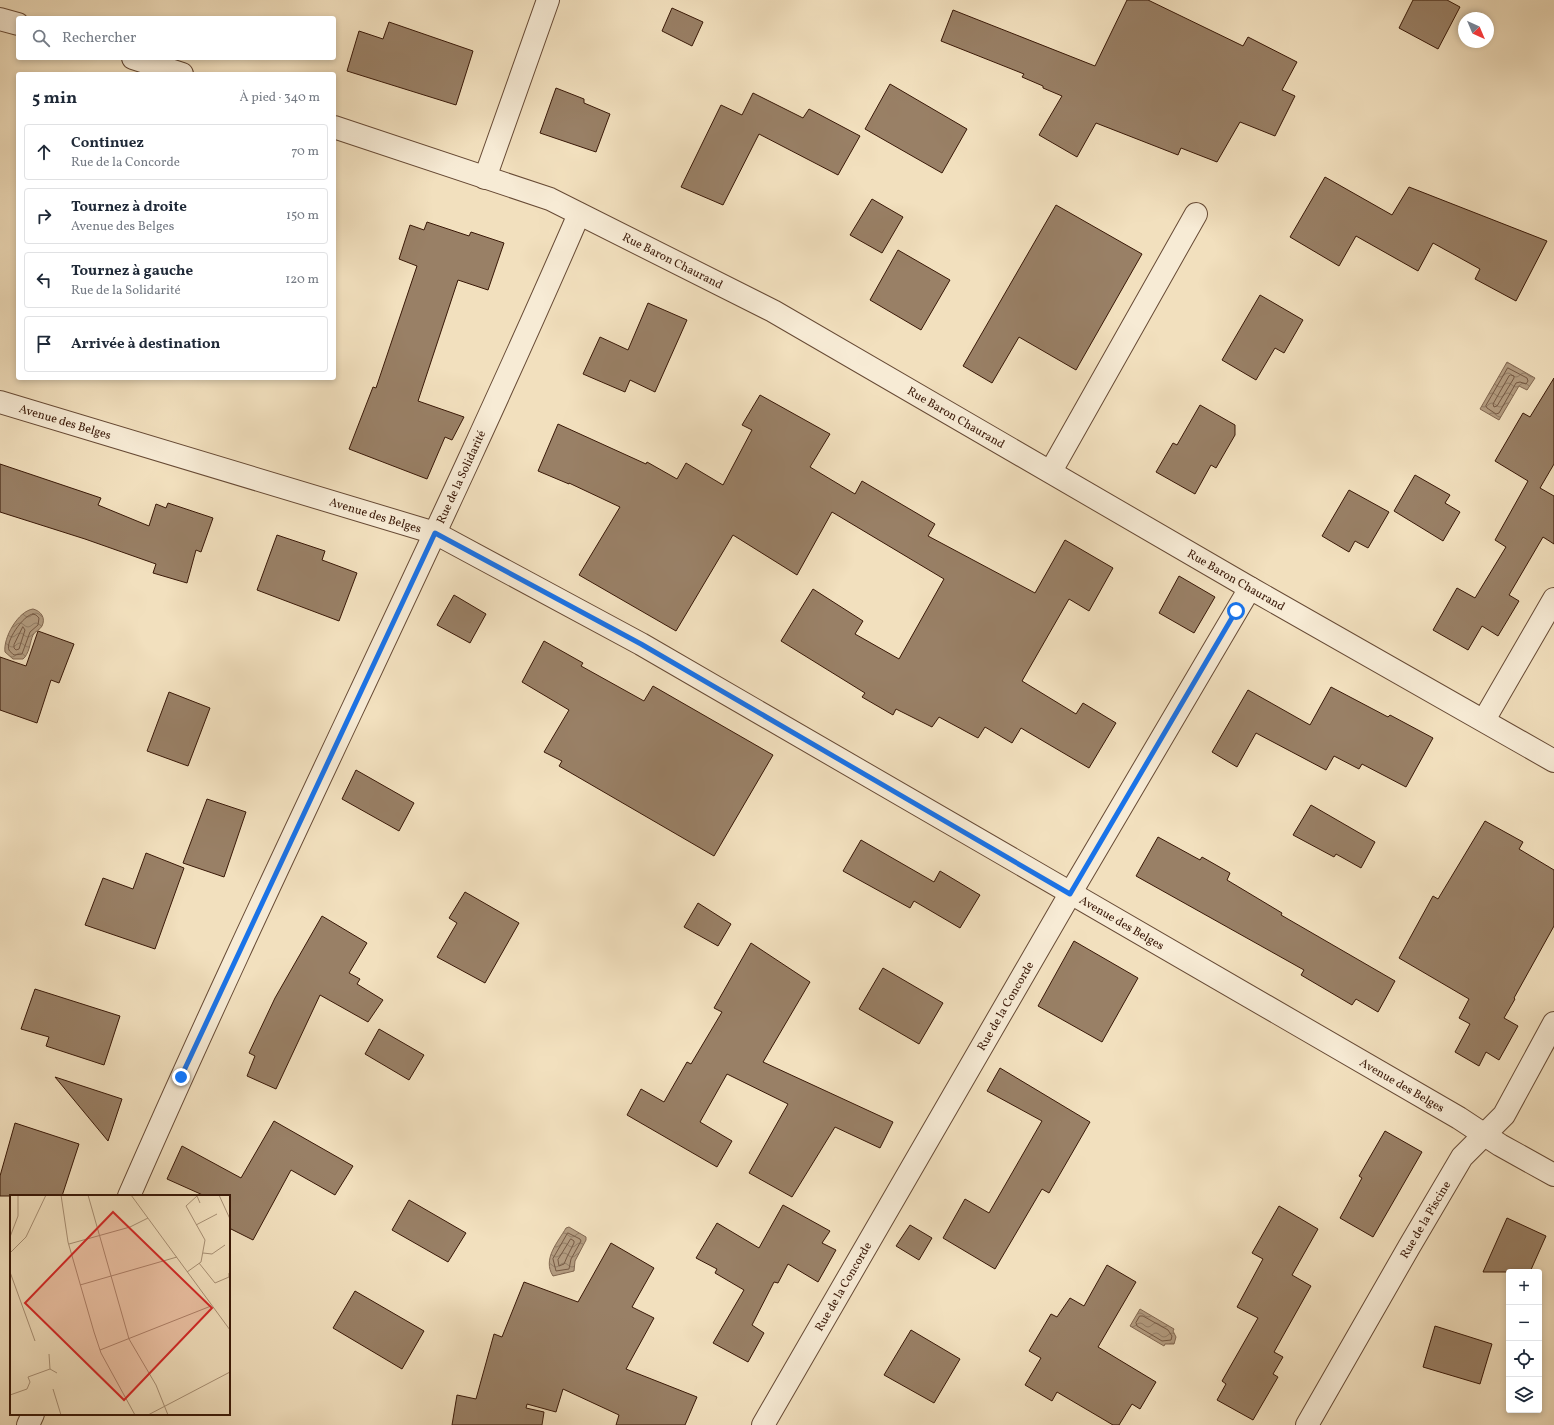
<!DOCTYPE html>
<html lang="fr">
<head>
<meta charset="utf-8">
<style>
	body { margin:0; font-family:Vollkorn,serif; background:#f2f2f3; color:#1f2937 }
	.controls { position:absolute; right:12px; bottom:12px; display:grid; overflow:hidden; border-radius:4px; box-shadow:0 2px 6px #0003 }
	.controls button { width:36px; height:36px; display:grid; place-items:center; padding:0; border:0; border-bottom:1px solid #e0e1e3; background:#fff; color:#1f2937; font:20px sans-serif }
	.compass { position:absolute; left:1458px; top:12px; width:36px; height:36px; border-radius:50%; background:#fff; box-shadow:0 2px 6px #0003; rotate:136deg }
	.stop { position:absolute; width:12px; height:12px; margin:-9px; border:3px solid #1a73e8; border-radius:50%; background:#fff }
	.stop.end { background:#1a73e8; border-color:#fff; box-shadow:0 1px 4px #0008 }
	.list { margin:0; padding:0; list-style:none }
	h2 { display:flex; justify-content:space-between; align-items:center; height:52px; margin:0; padding:0 16px; font-size:17px }
	h2 small { font-size:13px; font-weight:400; color:#747a83 }
	.list li { display:grid; grid-template-columns:26px 1fr auto; gap:12px; align-items:center; box-sizing:border-box; height:56px; margin:0 8px 8px; padding:0 8px; border:1px solid #e0e1e3; border-radius:4px }
	.list b { display:block; font-size:15px; white-space:nowrap }
	.list p { margin:0; font-size:13px; white-space:nowrap; color:#747a83 }
	.list em { font-size:13px; font-style:normal; color:#747a83 }
	.icon { flex:none; width:22px; height:22px; fill:none; stroke:currentColor; stroke-width:2; stroke-linecap:round; stroke-linejoin:round }
	.map { position:relative; flex:none; width:1554px; height:1425px; overflow:hidden }
	.search { position:absolute; background:#fff; box-shadow:0 2px 6px #0003; left:16px; top:16px; width:320px; height:44px; display:flex; align-items:center; gap:10px; box-sizing:border-box; padding:0 14px; border-radius:4px; color:#747a83; font-size:15px }
	.panel { position:absolute; background:#fff; box-shadow:0 2px 6px #0003; left:16px; top:72px; width:320px; height:308px; border-radius:4px }
	.map>svg:first-child { display:block }
	.water { fill:url(#water-waves); stroke:#826750 }
	.lines { fill:none; stroke-linecap:round; stroke-linejoin:round }
	.shore { stroke:#765a44; stroke-width:1 }
	.building { fill:#998066; stroke:#391807 }
	.minor-casing { stroke:#674a35; stroke-width:24 }
	.minor { stroke:#f7ebd5; stroke-width:22 }
	.route { stroke:#1a73e8; stroke-width:5 }
	.labels { text-anchor:middle; stroke-width:3; stroke-linejoin:round; paint-order:stroke }
	.street-label { font-size:12px; fill:#391807; stroke:#f7ebd5 }
	.inset-road { fill:none; stroke:#a89075; stroke-width:1 }
	.view { fill:#d62828; fill-opacity:0.15; stroke:#d62828; stroke-width:2 }
	.inset-edge { fill:none; stroke:#391807; stroke-width:2 }
</style>
</head>
<body>
<div class="map">
<svg width="1554" height="1425" viewBox="0 0 1554 1425">
	<defs>
		<pattern id="water-waves" width="16" height="10" patternUnits="userSpaceOnUse"><rect width="16" height="10" fill="#b39c80"/><path d="M0 5q4-4 8 0t8 0" fill="none" stroke="#937e67"/></pattern>
	</defs>
	<rect width="100%" height="100%" fill="#f2e0be"/>
	<filter id="stains"><feTurbulence type="fractalNoise" baseFrequency=".005" numOctaves="4"/><feColorMatrix values="0 0 0 0 .2 0 0 0 0 .09 0 0 0 0 .02 0 0 0 .5 -.17"/></filter>
	<radialGradient id="worn" r=".72"><stop offset=".6" stop-color="#630" stop-opacity="0"/><stop offset="1" stop-color="#630" stop-opacity=".3"/></radialGradient>
	<g class="water">
		<path d="M1507 362 1535 378 1527 390 1519 386 1499 420 1480 409Z"/>
		<path d="M33 609C41 611 46 618 42 626 40 630 35 631 33 635 30 642 30 650 25 657L23 659H13L5 652C3 638 18 611 33 609Z"/>
		<path d="M569 1227 586 1237V1240L575 1261 574 1271 553 1276C542 1259 558 1242 566 1228Z"/>
		<path d="M1140 1309 1174 1329 1173 1331 1176 1337 1174 1344H1165L1164 1346 1130 1326Z"/>
	</g>
	<g class="lines">
		<g class="shore">
			<path d="M1508 368 1527 378 1528 381 1526 384 1520 382 1516 383 1499 413 1496 414 1487 408 1486 406Z"/>
			<path d="M1511 375 1514 376V378L1497 406 1494 407 1493 404 1509 376Z"/>
			<path d="M33 614 36 615 39 618 38 625 30 632 22 654 14 655C12 653 10 652 9 650 5 642 23 615 33 614Z"/>
			<path d="M23 627 25 630 19 649 16 650 14 648V645Z"/>
			<path d="M568 1233 580 1239 581 1241 571 1259 569 1269 556 1271 553 1259Z"/>
			<path d="M571 1239 574 1241V1243L567 1257 564 1264 559 1266 558 1260Z"/>
			<path d="M1140 1316H1143L1168 1330 1172 1336 1171 1340 1162 1341 1137 1326 1136 1323Z"/>
		</g>
	</g>
	<g class="building">
		<path d="M1127 0H1148L1243 46 1248 37 1297 62 1282 90 1295 96 1275 136 1240 122 1217 162 1181 148 1178 155 1096 123 1077 157 1039 135 1062 96 1043 88V86L1022 77 1024 74 941 41 953 10 1095 66Z"/>
		<path d="M1413 0H1447L1460 7 1438 49 1399 28Z"/>
		<path d="M672 8 703 22 692 46 662 31Z"/>
		<path d="M389 22 473 51 456 105 347 71 359 31 383 39Z"/>
		<path d="M890 84 967 129 942 173 865 129Z"/>
		<path d="M556 88 584 99V103L610 114 596 152 540 133Z"/>
		<path d="M753 93 803 118 809 109 860 136 838 175 759 134 723 205 681 187 721 105 742 115Z"/>
		<path d="M1325 177 1392 215 1409 187 1547 241 1516 301 1475 279 1480 269 1433 243 1418 271 1356 236 1339 266 1290 237Z"/>
		<path d="M872 199 903 217 882 253 850 235Z"/>
		<path d="M1056 205 1142 254 1076 370 1019 337 992 383 963 366Z"/>
		<path d="M427 222 469 236 471 232 504 243 488 290 458 280 418 401 464 417 452 440 445 437 427 479 349 449 373 387 376 388 417 266 399 259 410 225 424 230Z"/>
		<path d="M898 250 950 280 921 330 870 300Z"/>
		<path d="M1260 295 1303 320 1284 353 1275 348 1256 380 1222 360Z"/>
		<path d="M648 303 687 320 655 392 630 380 625 392 583 374 600 337 628 350Z"/>
		<path d="M1554 378V464L1540 488 1554 496V544L1543 537 1509 595 1519 601 1498 636 1482 626 1468 650 1433 630 1457 588 1475 598 1506 547 1495 540 1528 481 1495 461 1523 413 1530 417Z"/>
		<path d="M760 395 830 434 810 467 855 494 862 481 935 524 928 536 1035 593 1065 540 1113 568 1089 611 1069 599 1022 681 1076 714 1083 703 1116 723 1089 768 1021 728 1012 743 985 727 978 738 939 717 932 727 896 709 893 715 862 697 865 693 781 641 813 589 863 621 855 634 899 659 944 579 832 512 797 575 733 535 676 631 579 575 620 507 569 483V484L538 471 558 424 646 464 647 462 677 479 686 463 723 485 752 430 742 425Z"/>
		<path d="M1200 405 1235 425V435L1216 468 1211 465 1195 494 1156 472 1173 443 1177 445Z"/>
		<path d="M0 464 101 498 98 505 149 526 156 504 166 508 168 503 213 518 201 552 196 550 187 583 153 573 156 564 85 539 0 512Z"/>
		<path d="M1415 475 1450 495 1445 503 1460 512 1443 541 1394 511Z"/>
		<path d="M1349 490 1389 512 1368 548 1355 541 1349 552 1322 536Z"/>
		<path d="M277 535 325 551 322 560 357 573 339 621 257 590Z"/>
		<path d="M1179 576 1215 597 1194 633 1159 613Z"/>
		<path d="M454 595 486 614 470 643 437 625Z"/>
		<path d="M38 631 74 644 59 683 51 680 37 723 0 710V657L26 666Z"/>
		<path d="M544 641 583 663 581 666 644 701 653 686 773 755 714 856 559 766 562 761 544 752 569 710 522 682Z"/>
		<path d="M1331 687 1388 717 1390 715 1433 738 1406 787 1362 764 1359 769 1334 756 1326 770 1256 733 1237 767 1212 752 1248 690 1310 725Z"/>
		<path d="M169 692 210 708 188 766 147 751Z"/>
		<path d="M356 770 414 803 399 831 342 799Z"/>
		<path d="M207 799 246 812 224 877 183 863Z"/>
		<path d="M1311 805 1375 842 1361 868 1336 854 1334 857 1293 835Z"/>
		<path d="M1485 821 1523 842 1519 849 1554 870V926L1514 998 1515 999 1504 1018 1518 1026 1499 1060 1486 1052 1479 1066 1455 1052 1470 1024 1459 1018 1469 999 1399 958 1433 896 1438 899Z"/>
		<path d="M1158 837 1200 860 1202 857 1230 873 1227 880 1282 913 1281 915 1395 981 1378 1012 1356 999 1352 1005 1301 975 1304 970 1136 876Z"/>
		<path d="M861 840 934 882 940 871 980 895 960 928 914 901 910 908 843 871Z"/>
		<path d="M146 853 184 868 155 949 85 925 103 878 133 889Z"/>
		<path d="M465 892 519 923 485 983 437 957 457 923 449 918Z"/>
		<path d="M698 903 731 924 718 946 684 927Z"/>
		<path d="M322 916 367 943 349 973 360 979 357 984 383 1000 368 1022 320 995 276 1089 247 1076 255 1056 249 1053 275 998Z"/>
		<path d="M1074 941 1138 978 1102 1042 1038 1006Z"/>
		<path d="M751 943 810 982 763 1062 893 1122 880 1148 835 1127 792 1197 749 1173 788 1104 727 1074 700 1122 732 1141 717 1167 627 1115 641 1089 664 1102 687 1062 691 1064 722 1012 714 1008Z"/>
		<path d="M883 968 943 1003 919 1044 859 1009Z"/>
		<path d="M35 989 120 1016 104 1065 46 1046 49 1037 21 1029Z"/>
		<path d="M379 1029 424 1055 409 1080 365 1054Z"/>
		<path d="M1000 1068 1090 1122 1049 1193 1042 1189 995 1269 943 1238 965 1199 989 1213 1042 1121 987 1091Z"/>
		<path d="M55 1077 122 1099 108 1141Z"/>
		<path d="M274 1121 353 1166 335 1195 291 1170 253 1240 229 1228V1196H205L167 1179 182 1146 241 1178Z"/>
		<path d="M15 1123 79 1144 62 1196H0V1176Z"/>
		<path d="M1385 1131 1422 1152 1373 1237 1340 1218 1362 1178 1359 1176Z"/>
		<path d="M409 1200 466 1233 448 1262 392 1230Z"/>
		<path d="M783 1205 830 1231 822 1243 836 1250 818 1282 788 1264 778 1283 774 1282 752 1325 764 1333 748 1362 713 1343 744 1290 715 1273 717 1269 696 1258 717 1223 759 1248Z"/>
		<path d="M1279 1206 1318 1229 1292 1275 1311 1286 1274 1352 1283 1357 1273 1374 1278 1377 1253 1420 1217 1400 1226 1384 1222 1381 1258 1318 1237 1307 1263 1259 1252 1253Z"/>
		<path d="M1507 1218 1546 1236 1530 1272H1483Z"/>
		<path d="M910 1225 932 1238 919 1260 896 1246Z"/>
		<path d="M611 1243 654 1268 632 1307 654 1318 626 1369 697 1397 685 1425H616L619 1415 563 1389 556 1412 527 1404 526 1408 544 1412 542 1425H452L457 1395 476 1399 494 1334 502 1337 524 1282 578 1302Z"/>
		<path d="M1107 1265 1136 1282 1098 1347 1156 1382 1140 1409 1132 1404 1119 1425H1113L1057 1392 1052 1401 1025 1385 1041 1358 1029 1351 1051 1314 1057 1317 1070 1298 1084 1306Z"/>
		<path d="M355 1291 424 1331 402 1369 333 1328Z"/>
		<path d="M1435 1326 1492 1344 1480 1384 1423 1367Z"/>
		<path d="M911 1330 960 1359 934 1403 884 1375Z"/>
	</g>
	<g class="lines">
		<g class="minor-casing">
			<g id="minor">
				<path d="M0 19 18 24"/>
				<path d="M133 58 182 74"/>
				<path id="s1" d="M334 127 550 199 773 311 1250 588 1554 761"/>
				<path d="M485 178 548 0"/>
				<path id="s2" d="M0 402 435 533 641 644 1459 1118 1500 1145 1554 1175"/>
				<path d="M1051 471 1196 214"/>
				<path d="M1484 720 1554 599"/>
				<path id="s3" d="M129 1196C273 866 436 544 579 214"/>
				<path d="M28 1425 33 1414"/>
				<path id="s4" d="M763 1425 1070 894 1250 588"/>
				<path id="s5" d="M1307 1425 1409 1247 1462 1157 1504 1115 1554 1023"/>
			</g>
		</g>
		<use href="#minor" class="minor"/>
	</g>
	<g class="lines">
		<path class="route" d="M181 1077 435 533 641 644 1070 894 1236 611"/>
	</g>
	<g class="labels">
		<g class="street-label">
			<text dy="4" stroke="none"><textPath href="#s1" startOffset="365">Rue Baron Chaurand</textPath></text>
			<text dy="4" stroke="none"><textPath href="#s1" startOffset="689">Rue Baron Chaurand</textPath></text>
			<text dy="4" stroke="none"><textPath href="#s2" startOffset="68">Avenue des Belges</textPath></text>
			<text dy="4" stroke="none"><textPath href="#s3" startOffset="792">Rue de la Solidarité</textPath></text>
			<text dy="4" stroke="none"><textPath href="#s2" startOffset="392">Avenue des Belges</textPath></text>
			<text dy="4" stroke="none"><textPath href="#s1" startOffset="1013">Rue Baron Chaurand</textPath></text>
			<text dy="4" stroke="none"><textPath href="#s2" startOffset="1244">Avenue des Belges</textPath></text>
			<text dy="4" stroke="none"><textPath href="#s4" startOffset="484">Rue de la Concorde</textPath></text>
			<text dy="4" stroke="none"><textPath href="#s2" startOffset="1568">Avenue des Belges</textPath></text>
			<text dy="4" stroke="none"><textPath href="#s5" startOffset="237">Rue de la Piscine</textPath></text>
			<text dy="4" stroke="none"><textPath href="#s4" startOffset="160">Rue de la Concorde</textPath></text>
		</g>
	</g>
	<g transform="translate(10 1195)">
		<rect width="220" height="220" fill="#f2e0be"/>
		<path class="inset-road" d="M51 0 58 47 84 137 91 158 125 220M78 0 119 144 146 190 158 220M121 0 220 135M209 0 220 24M186 30 207 19M0 42 8 21V0M59 49 120 32 138 23M0 58 16 42 36 0M193 58 202 59 215 50M189 68 205 88 219 82V78M0 77 25 146M177 77 191 67 195 45 176 11 187 1 190 8M70 90 167 62M90 155 201 111M39 159 40 174 47 178M43 194 51 220M0 200 17 194 20 187 18 182 40 174M138 220 220 177"/>
		<path class="view" d="M103 17 202 113 114 205 15 108Z"/>
		<rect width="220" height="220" class="inset-edge"/>
	</g>
	<rect width="100%" height="100%" filter="url(#stains)"/>
	<rect width="100%" height="100%" fill="url(#worn)"/>
</svg>
<div class="controls">
<button>+</button>
<button>−</button>
<button><svg class="icon" aria-label="locate" viewBox="0 0 24 24"><circle cx="12" cy="12" r="6"/><path d="M12 2v4M12 18v4M2 12h4M18 12h4"/></svg></button>
<button><svg class="icon" aria-label="layers" viewBox="0 0 24 24"><path d="M12 4l9 5-9 5-9-5zM3 14l9 5 9-5"/></svg></button>
</div>
<svg class="compass" viewBox="-18 -18 36 36"><path d="M0-13l5 13h-10z" fill="#e53935"/><path d="M0 13l5-13h-10z" fill="#747a83"/></svg>
<div class="stop" style="left:1236px;top:611px"></div>
<div class="stop end" style="left:181px;top:1077px"></div>
<div class="search"><svg class="icon" aria-label="search" viewBox="0 0 24 24"><circle cx="10" cy="10" r="6"/><path d="M15 15l6 6"/></svg>Rechercher</div>
<section class="panel">
<h2>5 min<small>À pied · 340 m</small></h2>
<ul class="list">
<li><svg class="icon" aria-label="ahead" viewBox="0 0 24 24"><path d="M12 20V5M6 11l6-6 6 6"/></svg><div><b>Continuez</b><p>Rue de la Concorde</p></div><em>70 m</em></li>
<li><svg class="icon" aria-label="right" viewBox="0 0 24 24"><path d="M7 20v-9h11M14 6l5 5-5 5"/></svg><div><b>Tournez à droite</b><p>Avenue des Belges</p></div><em>150 m</em></li>
<li><svg class="icon" aria-label="left" viewBox="0 0 24 24"><path d="M17 20v-9H6M10 6l-5 5 5 5"/></svg><div><b>Tournez à gauche</b><p>Rue de la Solidarité</p></div><em>120 m</em></li>
<li><svg class="icon" aria-label="arrive" viewBox="0 0 24 24"><path d="M6 21V4h12l-3 4 3 4H6"/></svg><div><b>Arrivée à destination</b></div></li>
</ul>
</section>
</div>
</body>
</html>
